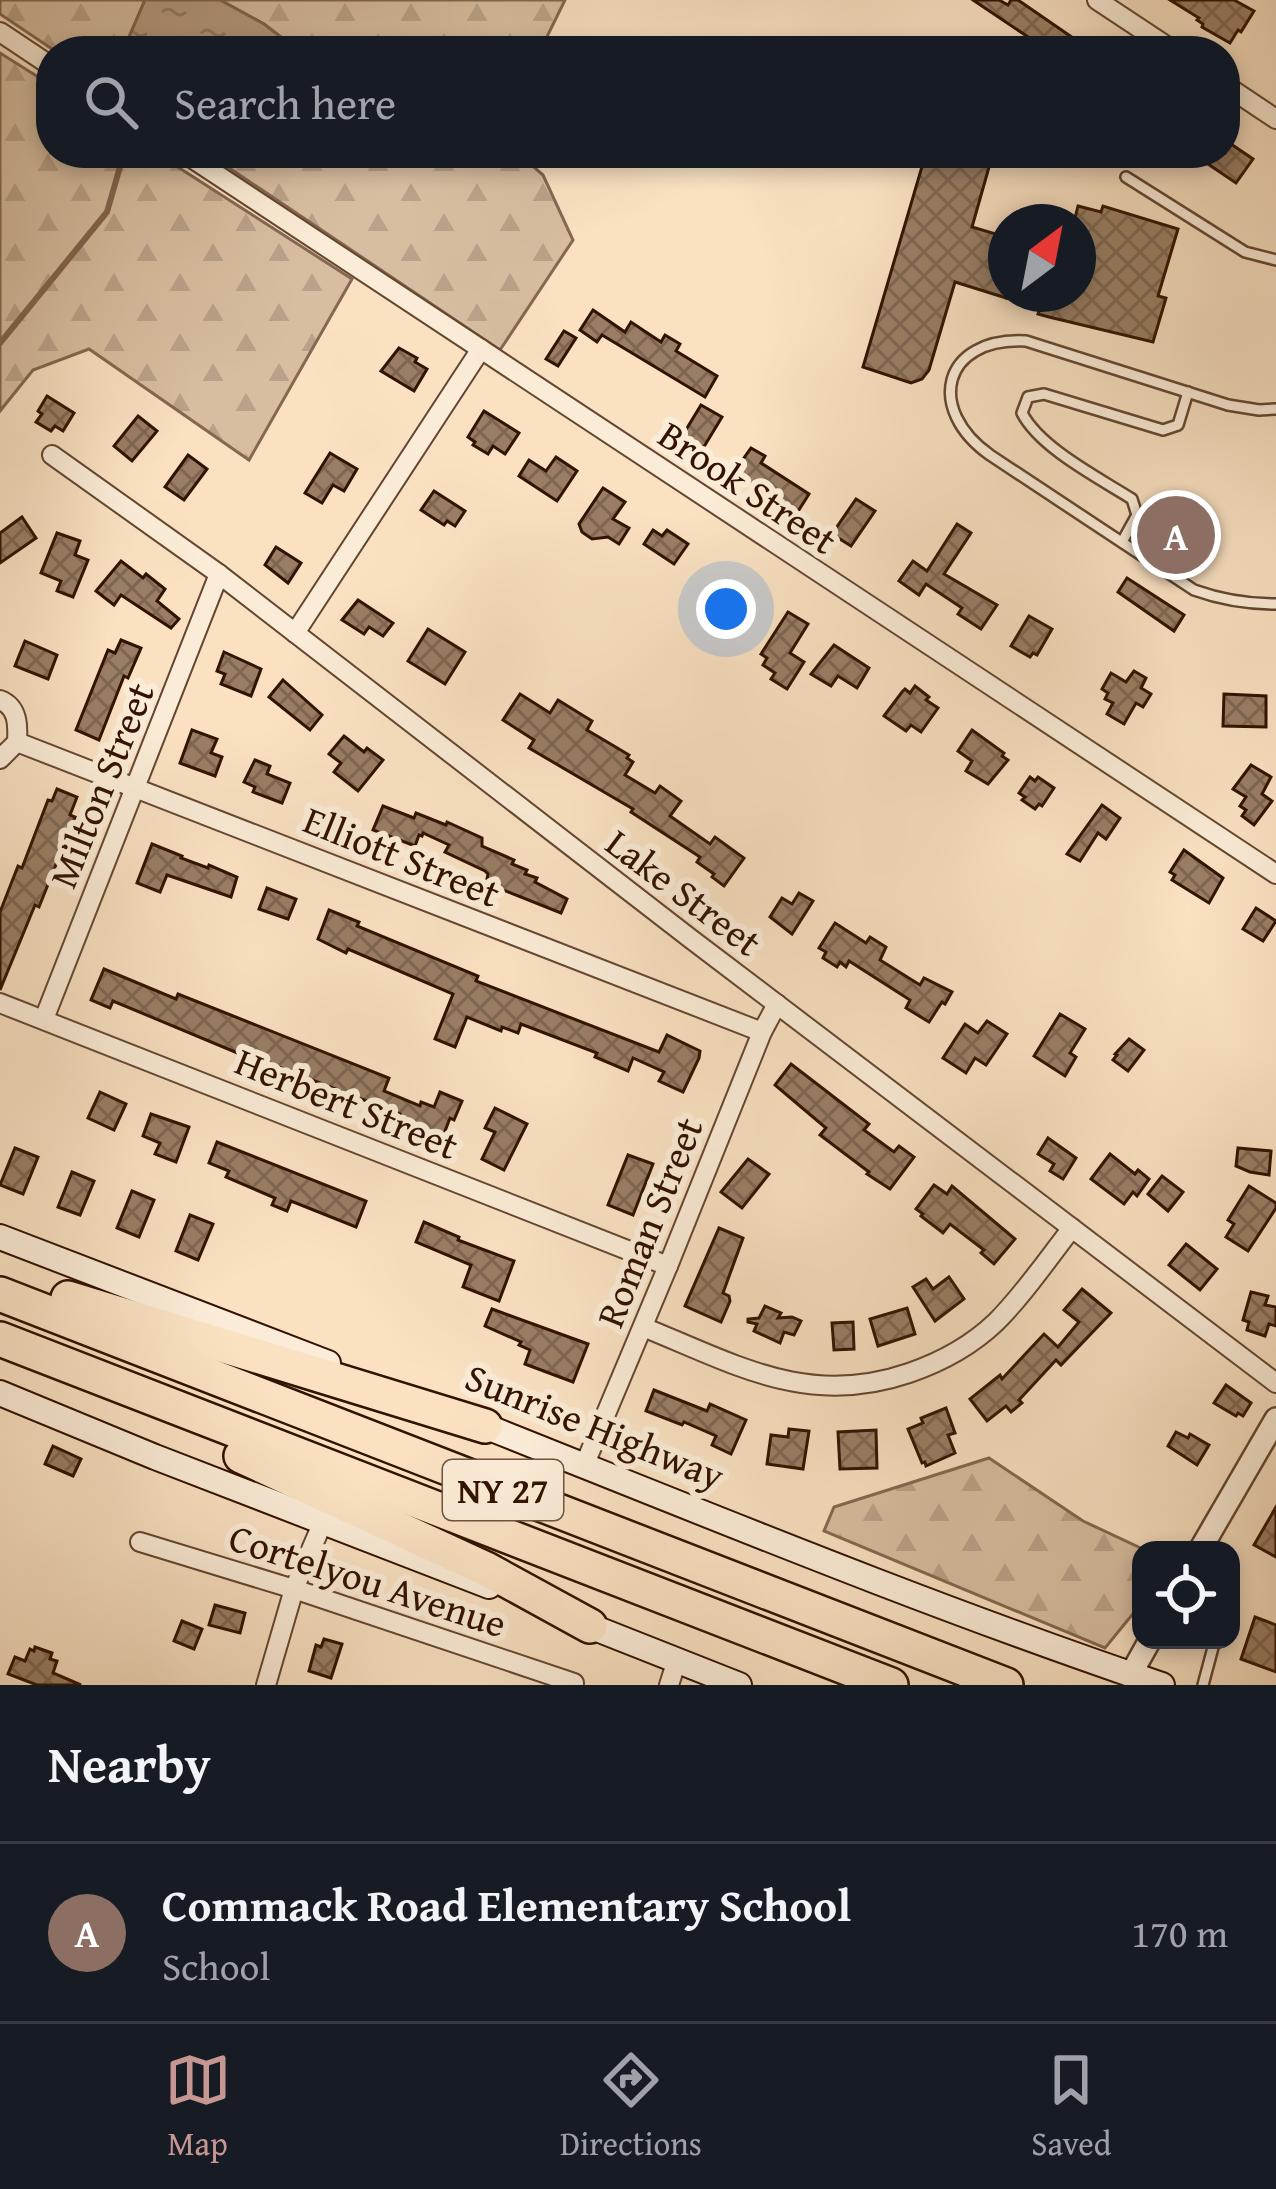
<!DOCTYPE html>
<html lang="en">
<head>
<meta charset="utf-8">
<style>
	body { margin:0; font-family:"Gentium Book Plus",serif; background:#242831; color:#f1f3f6 }
	.controls { position:absolute; right:36px; bottom:36px; display:grid; overflow:hidden; border-radius:24px; box-shadow:0 6px 18px #0003 }
	.controls button { width:108px; height:108px; display:grid; place-items:center; padding:0; border:0; border-bottom:3px solid #363941; background:#171b24; color:#f1f3f6; font:60px sans-serif }
	.compass { position:absolute; left:988px; top:204px; width:108px; height:108px; border-radius:50%; background:#171b24; box-shadow:0 6px 18px #0003; rotate:32deg }
	.you { position:absolute; left:726px; top:609px; width:42px; height:42px; margin:-30px; border:9px solid #fff; border-radius:50%; background:#1a73e8; box-shadow:0 0 0 18px #1a73e833 }
	.badge { display:grid; place-items:center; width:78px; height:78px; border-radius:50%; background:#c59692; color:#fff; font-size:39px; font-weight:700 }
	.pin { position:absolute; translate:-50% -50%; border:6px solid #fff; box-shadow:0 3px 12px #0006 }
	.list { margin:0; padding:0; list-style:none }
	h2 { display:flex; justify-content:space-between; align-items:center; height:156px; margin:0; padding:0 48px; font-size:51px }
	h2 small { font-size:39px; font-weight:400; color:#9ea1a6 }
	.list li { display:grid; grid-template-columns:78px 1fr auto; gap:36px; align-items:center; box-sizing:border-box; height:180px; padding:0 48px; border-top:3px solid #363941 }
	.list b { display:block; font-size:45px; white-space:nowrap }
	.list p { margin:0; font-size:39px; white-space:nowrap; color:#9ea1a6 }
	.list em { font-size:39px; font-style:normal; color:#9ea1a6 }
	.icon { flex:none; width:66px; height:66px; fill:none; stroke:currentColor; stroke-width:2; stroke-linecap:round; stroke-linejoin:round }
	.map { position:relative; flex:none; width:1276px; height:1685px; overflow:hidden }
	.search { position:absolute; background:#171b24; box-shadow:0 6px 18px #0003; left:36px; right:36px; top:36px; height:132px; display:flex; align-items:center; gap:30px; box-sizing:border-box; padding:0 42px; border-radius:48px; color:#9ea1a6; font-size:45px }
	.sheet { height:336px; background:#171b24 }
	nav { display:flex; justify-content:space-around; align-items:center; box-sizing:border-box; height:168px; border-top:3px solid #363941; background:#171b24; font-size:33px; color:#9ea1a6 }
	nav a { display:grid; justify-items:center; gap:6px }
	nav .on { color:#c59692 }
	.map>svg:first-child { display:block }
	.forest { fill:url(#forest-firs); stroke:#846850; stroke-width:3 }
	.water { fill:url(#water-ripples); stroke:#81644d; stroke-width:3 }
	.lines { fill:none; stroke-linecap:round; stroke-linejoin:round }
	.stream { stroke:#81644d; stroke-width:6 }
	.building { fill:url(#building-cross-hatch); stroke:#321200; stroke-width:3 }
	.service-casing { stroke:#644630; stroke-width:14 }
	.minor-casing { stroke:#644630; stroke-width:22 }
	.tertiary-casing { stroke:#644630; stroke-width:26 }
	.secondary-casing { stroke:#321200; stroke-width:28 }
	.motorway-casing { stroke:#321200; stroke-width:38 }
	.service { stroke:#fbecd7; stroke-width:9 }
	.minor { stroke:#fbecd7; stroke-width:18 }
	.tertiary { stroke:#fbecd7; stroke-width:21 }
	.secondary { stroke:#fbecd7; stroke-width:24 }
	.motorway { stroke:#f9e1c2; stroke-width:33 }
	.labels { text-anchor:middle; stroke-width:12; stroke-linejoin:round; paint-order:stroke }
	.shield { fill:#fbecd7; stroke:#6e5340; stroke-width:3 }
	.shield-label { font-size:36px; font-weight:bold; fill:#321200 }
	.street-label { font-size:39px; fill:#321200; stroke:#fbecd7 }
</style>
</head>
<body>
<div class="map">
<svg width="1276" height="1685" viewBox="0 0 1276 1685">
	<defs>
		<pattern id="forest-firs" width="22" height="20" patternUnits="userSpaceOnUse" patternTransform="scale(3)"><rect width="22" height="20" fill="#d7bea1"/><path d="M5 1l3.5 6h-7zM16 11l3.5 6h-7z" fill="#b9a289"/></pattern>
		<pattern id="water-ripples" width="26" height="14" patternUnits="userSpaceOnUse" patternTransform="scale(3)"><rect width="26" height="14" fill="#b59b80"/><path d="M2 4q2-2 4 0t4 0M15 11q2-2 4 0t4 0" fill="none" stroke="#947d66"/></pattern>
		<pattern id="building-cross-hatch" width="8" height="8" patternUnits="userSpaceOnUse" patternTransform="scale(3)"><rect width="8" height="8" fill="#997e65"/><path d="M0 0l8 8M0 8l8-8" fill="none" stroke="#7d6651"/></pattern>
	</defs>
	<rect width="100%" height="100%" fill="#f9e1c2"/>
	<filter id="stains"><feTurbulence type="fractalNoise" baseFrequency=".00167" numOctaves="4"/><feColorMatrix values="0 0 0 0 .2 0 0 0 0 .09 0 0 0 0 .02 0 0 0 .5 -.17"/></filter>
	<radialGradient id="worn" r=".72"><stop offset=".6" stop-color="#630" stop-opacity="0"/><stop offset="1" stop-color="#630" stop-opacity=".3"/></radialGradient>
	<g class="forest">
		<path d="M0 0H145L123 51H55L0 14Z"/>
		<path d="M220 0H565L540 51H299L264 24Z"/>
		<path d="M0 53 51 85V153H156L352 279 249 460 89 349 33 370 0 411Z"/>
		<path d="M207 153H518L543 175 573 240 500 350Z"/>
		<path d="M989 1458 1083 1521 1145 1550H1141V1604L1105 1648 824 1531 834 1507Z"/>
	</g>
	<path class="water" d="M145 0H220L264 24 299 51H123Z"/>
	<g class="lines">
		<path class="stream" d="M0 343 107 212 124 153"/>
	</g>
	<g class="building">
		<path d="M973 0H999L1008 5 1011 0H1018L1092 51H1049Z"/>
		<path d="M1170 0H1234L1254 11 1241 32 1238 30 1230 43 1202 27 1203 24 1197 20 1199 18Z"/>
		<path d="M1225 140 1253 159 1236 183 1208 164 1215 153H1225Z"/>
		<path d="M926 153H993L972 227 1006 237V298L955 282 929 370 922 379 911 383 863 367Z"/>
		<path d="M1078 206 1101 212 1103 206 1178 229 1158 296 1166 298 1153 342 1049 317 1038 314 1040 308 1006 298 1007 294H1078V222H1074Z"/>
		<path d="M593 310 625 332 631 322 661 342 665 335 680 344 676 351 717 376 705 397 602 335 597 342 580 330Z"/>
		<path d="M564 331 576 338 558 366 546 359Z"/>
		<path d="M399 348 417 358 415 362 427 369 414 391 381 371Z"/>
		<path d="M47 396 74 413 63 431 55 426 51 431 36 422 42 414 38 411Z"/>
		<path d="M701 405 722 417 702 450 681 438Z"/>
		<path d="M484 411 519 433 505 454 493 446 488 454 473 445 475 442 468 437Z"/>
		<path d="M138 416 157 431 132 461 114 446Z"/>
		<path d="M751 448 765 456 761 463 809 494 797 513 734 472Z"/>
		<path d="M330 453 357 469 344 491 333 485 322 503 305 493Z"/>
		<path d="M188 455 207 469 184 500 165 487Z"/>
		<path d="M556 457 577 471 557 501 519 476 529 460 546 471Z"/>
		<path d="M603 488 625 502 613 519 629 528 619 544 608 537 592 539 582 532 579 524Z"/>
		<path d="M434 491 465 511 455 526 447 521 444 525 421 510Z"/>
		<path d="M856 499 875 511 851 546 832 534Z"/>
		<path d="M22 517 36 538 0 563V533Z"/>
		<path d="M957 524 971 533 944 574 997 605 981 629 958 614 962 608 926 584 919 595 899 581 913 561 927 571Z"/>
		<path d="M653 530 662 536 667 530 688 544 674 564 644 544Z"/>
		<path d="M57 533 80 541 75 555 88 560 73 597 57 591 61 581 41 573Z"/>
		<path d="M276 547 301 563 288 583 265 565Z"/>
		<path d="M121 561 143 578 146 574 165 589 157 601 179 619 171 628 121 595 114 605 96 591Z"/>
		<path d="M1127 578 1184 615 1174 631 1118 592Z"/>
		<path d="M358 600 393 623 383 636 369 627 364 634 342 620Z"/>
		<path d="M788 612 808 624 790 653 804 662 787 689 771 679 775 673 763 665 767 658 761 654Z"/>
		<path d="M1029 616 1052 629 1037 655 1033 653 1030 657 1011 646Z"/>
		<path d="M428 629 465 652 445 684 408 661Z"/>
		<path d="M121 640 141 648 128 678 124 676 99 740 76 730 108 650 115 653Z"/>
		<path d="M25 641 57 655 48 679 15 666Z"/>
		<path d="M834 645 869 668 857 688 838 676 831 686 811 674Z"/>
		<path d="M224 652 261 669 251 696 221 684 225 674 217 671Z"/>
		<path d="M1134 671 1146 678 1141 688 1151 694 1143 707 1136 703 1124 724 1107 714 1113 703 1105 699 1108 693 1102 689 1111 673 1126 682Z"/>
		<path d="M283 680 322 715 310 730 269 697Z"/>
		<path d="M915 686 929 697 926 700 938 708 921 732 911 725 906 731 884 716 902 692 905 689 910 693Z"/>
		<path d="M520 694 550 713 558 700 592 721 587 730 629 755 627 758 633 762 625 775 655 793 660 786 681 801 670 816 710 844 715 837 744 858 724 886 712 877 714 874 697 862 700 857 631 812 633 809 529 748 534 740 503 720Z"/>
		<path d="M1224 694 1266 696V727L1223 726Z"/>
		<path d="M192 730 217 739 211 753 222 757 215 776 180 763Z"/>
		<path d="M972 730 1004 753 1002 756 1008 760 988 784 966 771 972 761 958 751Z"/>
		<path d="M344 736 364 752 367 748 383 760 358 791 334 772 341 763 329 754Z"/>
		<path d="M255 760 270 766 267 774 290 783 282 803 253 792 255 787 244 782Z"/>
		<path d="M1251 765 1271 777 1262 794 1272 801 1254 825 1242 816 1246 810 1240 806 1246 797 1233 789Z"/>
		<path d="M1030 777 1035 781 1038 777 1054 788 1042 806 1039 804 1035 809 1022 800 1025 797 1019 793Z"/>
		<path d="M57 789 77 797 70 815 75 817 39 907 35 905 0 990V912L18 866 22 868 48 800 52 801Z"/>
		<path d="M1102 805 1120 818 1106 839 1098 833 1080 861 1067 854Z"/>
		<path d="M383 806 414 818 416 813 446 825 447 822 482 838V846L514 860 512 864 527 870 525 874 537 878 535 882 567 899 561 913 488 884 490 880 487 879 488 874 485 871 445 852 449 845 423 833 422 836 419 835 415 846 373 830Z"/>
		<path d="M152 844 182 856 181 858 208 868 209 865 237 877 231 897 167 875 160 892 137 883Z"/>
		<path d="M1184 850 1223 878 1209 903 1172 880 1175 875 1170 872Z"/>
		<path d="M267 888 296 899 288 919 259 909Z"/>
		<path d="M799 893 813 901 792 934 770 917 782 898 792 904Z"/>
		<path d="M1256 908 1276 921 1263 941 1243 929Z"/>
		<path d="M329 910 359 922 357 926 478 976 476 981 659 1052 667 1035 700 1051 699 1058 683 1092 659 1081 664 1072 633 1058 628 1071 595 1057 597 1053 521 1024 518 1033 502 1027 501 1031 467 1017 455 1047 435 1039 453 994 348 949 346 953 318 939Z"/>
		<path d="M835 923 866 943 870 937 886 947 880 960 920 985 924 978 952 992 945 1004 942 1002 929 1022 906 1008 910 1000 849 961 846 967 840 962 837 967 823 958 826 952 819 948Z"/>
		<path d="M104 969 176 999 178 994 389 1078 384 1091 420 1106 421 1102 434 1107 440 1092 462 1101 454 1120 450 1118 442 1139 398 1120 400 1114 248 1055 247 1057 113 1001 110 1008 91 1000Z"/>
		<path d="M1060 1014 1085 1029 1070 1053 1076 1057 1065 1076 1034 1056Z"/>
		<path d="M987 1021 1007 1034 986 1065 975 1058 966 1073 943 1058 965 1024 978 1033Z"/>
		<path d="M1129 1039 1144 1050 1128 1071 1113 1060 1117 1055 1115 1054Z"/>
		<path d="M791 1064 869 1124 864 1130 894 1152 899 1146 914 1157 890 1189 867 1174 869 1172 820 1135 826 1128 775 1085Z"/>
		<path d="M100 1092 126 1104 114 1130 88 1118Z"/>
		<path d="M495 1108 527 1124 504 1170 482 1159 495 1132 485 1128Z"/>
		<path d="M151 1114 189 1127 176 1162 155 1154 160 1143 143 1136Z"/>
		<path d="M1048 1138 1076 1158 1063 1179 1050 1171 1054 1164 1038 1154Z"/>
		<path d="M217 1142 366 1201 356 1227 291 1201 287 1211 272 1205 275 1198 226 1177 229 1171 209 1163Z"/>
		<path d="M15 1148 38 1157 23 1194 0 1185Z"/>
		<path d="M1238 1148 1271 1151 1269 1175 1250 1172 1236 1166Z"/>
		<path d="M1110 1154 1135 1174 1138 1170 1149 1179 1137 1196 1133 1192 1124 1204 1091 1179Z"/>
		<path d="M628 1155 653 1164 633 1215 608 1205Z"/>
		<path d="M748 1159 769 1174 742 1208 721 1192Z"/>
		<path d="M72 1172 94 1181 80 1215 58 1207Z"/>
		<path d="M1162 1176 1183 1192 1168 1211 1148 1194Z"/>
		<path d="M934 1185 947 1194 952 1186 1015 1239 994 1264 981 1253 984 1250 950 1224 943 1233 921 1216 923 1214 916 1209Z"/>
		<path d="M1249 1186 1276 1203V1208L1248 1251 1226 1237 1234 1224 1228 1220Z"/>
		<path d="M132 1191 154 1200 139 1237 117 1228Z"/>
		<path d="M190 1215 213 1224 198 1260 176 1251Z"/>
		<path d="M424 1222 459 1237 458 1240 514 1261 499 1301 463 1287 471 1265 416 1242Z"/>
		<path d="M719 1228 743 1238 723 1293 729 1296 730 1301 721 1322 685 1306Z"/>
		<path d="M1186 1244 1217 1269 1200 1290 1169 1265Z"/>
		<path d="M949 1277 964 1299 935 1321 913 1287 926 1279 933 1289Z"/>
		<path d="M1082 1289 1111 1313 1061 1365 1056 1360 1019 1400 1022 1403 1011 1412 1006 1406 987 1421 970 1399 1000 1375 1002 1379 1044 1334 1058 1347 1079 1322 1064 1310Z"/>
		<path d="M1251 1292 1268 1296 1265 1305 1276 1307V1326L1269 1324 1265 1336 1247 1330 1249 1322 1243 1320Z"/>
		<path d="M765 1306 781 1313 778 1318 792 1317 801 1321 794 1335 784 1332 780 1343 754 1331 757 1324 748 1322V1319L759 1318Z"/>
		<path d="M907 1308 915 1334 878 1346 870 1319Z"/>
		<path d="M492 1309 588 1344 573 1382 525 1364 530 1350 519 1345 521 1342 485 1326Z"/>
		<path d="M853 1322 854 1349 834 1350 832 1323Z"/>
		<path d="M1226 1385 1251 1403 1243 1416 1238 1413 1236 1416 1214 1403Z"/>
		<path d="M654 1390 707 1411 710 1404 746 1420 731 1454 712 1445 716 1436 684 1422 682 1425 646 1411Z"/>
		<path d="M946 1408 955 1433 948 1435 955 1453 926 1466 925 1462 922 1463 908 1429 923 1423 921 1418Z"/>
		<path d="M789 1429 809 1431 803 1469 767 1464 771 1435 788 1437Z"/>
		<path d="M876 1430 877 1468 840 1469 838 1432Z"/>
		<path d="M1176 1432 1188 1438 1190 1434 1209 1445 1197 1465 1168 1446Z"/>
		<path d="M53 1446 81 1459 73 1476 45 1464Z"/>
		<path d="M1276 1507V1557L1254 1545Z"/>
		<path d="M215 1605 245 1613 240 1633 209 1625Z"/>
		<path d="M1255 1617 1276 1625V1672L1241 1659Z"/>
		<path d="M182 1621 202 1629 194 1649 174 1641Z"/>
		<path d="M324 1639 342 1644 331 1678 309 1671 316 1645 321 1647Z"/>
		<path d="M35 1647 52 1653 50 1659 57 1661 53 1673 81 1685H37L8 1674 15 1657 25 1661 30 1649 34 1651Z"/>
	</g>
	<g class="lines">
		<g class="service-casing">
			<g id="service">
				<path d="M1126 177 1245 252 1276 260"/>
				<path d="M1276 409 1259 410 1228 405 1026 341C941 337 926 410 990 455L1194 590C1222 600 1246 604 1276 604"/>
				<path d="M1122 542 1137 515 1132 499C1099 478 1040 448 1022 413L1028 397 1044 394 1163 430 1178 425 1188 392"/>
				<path d="M1203 1685 1215 1640"/>
			</g>
		</g>
		<g class="minor-casing">
			<g id="minor">
				<path d="M1097 0 1174 51"/>
				<path d="M0 32 51 66"/>
				<path d="M1225 85 1276 119"/>
				<path d="M184 153 1276 874"/>
				<path d="M52 455 219 574 691 939 1276 1383"/>
				<path d="M295 633 481 349"/>
				<path d="M0 700C18 707 18 725 17 742L0 759"/>
				<path d="M17 742 762 1032"/>
				<path d="M0 1003 668 1266"/>
				<path d="M44 1019 219 574"/>
				<path d="M643 1327C735 1364 807 1408 909 1373 941 1362 971 1346 996 1322 1024 1294 1047 1260 1072 1228"/>
				<path d="M584 1466 668 1266 762 1032 777 1004"/>
				<path d="M140 1542 294 1589 574 1683"/>
				<path d="M266 1685 294 1589 323 1522"/>
				<path d="M669 1685 677 1660"/>
			</g>
		</g>
		<g class="tertiary-casing">
			<g id="tertiary">
				<path d="M1200 1550 1276 1419"/>
				<path d="M1131 1674 1150 1640"/>
			</g>
		</g>
		<g class="secondary-casing">
			<g id="secondary">
				<path d="M0 1237 328 1363"/>
				<path d="M0 1393 155 1457 489 1586"/>
				<path d="M472 1421C701 1512 928 1606 1162 1685"/>
				<path d="M577 1621 739 1685"/>
			</g>
		</g>
		<g class="motorway-casing">
			<g id="motorway">
				<path d="M0 1294 1006 1685"/>
				<path d="M68 1298 485 1426"/>
				<path d="M0 1339 891 1685"/>
				<path d="M241 1456 486 1569 590 1626"/>
			</g>
		</g>
		<use href="#service" class="service"/>
		<use href="#minor" class="minor"/>
		<use href="#tertiary" class="tertiary"/>
		<use href="#secondary" class="secondary"/>
		<use href="#motorway" class="motorway"/>
	</g>
	<g class="labels">
		<rect class="shield" x="443" y="1460" width="120" height="60" rx="9"/>
		<g class="shield-label">
			<text x="503" y="1503">NY 27</text>
		</g>
		<g class="street-label">
			<text transform="translate(748 487) rotate(34)" y="14">Brook Street</text>
			<text transform="translate(101 785) rotate(-68)" y="14">Milton Street</text>
			<text transform="translate(402 856) rotate(22)" y="14">Elliott Street</text>
			<text transform="translate(684 892) rotate(37)" y="14">Lake Street</text>
			<text transform="translate(347 1103) rotate(22)" y="14">Herbert Street</text>
			<text transform="translate(649 1222) rotate(-68)" y="14">Roman Street</text>
			<text transform="translate(595 1426) rotate(22)" y="14">Sunrise Highway</text>
			<text transform="translate(368 1580) rotate(18)" y="14">Cortelyou Avenue</text>
		</g>
	</g>
	<rect width="100%" height="100%" filter="url(#stains)"/>
	<rect width="100%" height="100%" fill="url(#worn)"/>
</svg>
<div class="controls">
<button><svg class="icon" aria-label="locate" viewBox="0 0 24 24"><circle cx="12" cy="12" r="6"/><path d="M12 2v4M12 18v4M2 12h4M18 12h4"/></svg></button>
</div>
<svg class="compass" viewBox="-18 -18 36 36"><path d="M0-13l5 13h-10z" fill="#e53935"/><path d="M0 13l5-13h-10z" fill="#9ea1a6"/></svg>
<div class="you"></div>
<div class="pin badge" style="left:1176px;top:535px;background:#8d6e63">A</div>
<div class="search"><svg class="icon" aria-label="search" viewBox="0 0 24 24"><circle cx="10" cy="10" r="6"/><path d="M15 15l6 6"/></svg>Search here</div>
</div>
<section class="sheet">
<h2>Nearby<small></small></h2>
<ul class="list">
<li><span class="badge" style="background:#8d6e63">A</span><div><b>Commack Road Elementary School</b><p>School</p></div><em>170 m</em></li>
</ul>
</section>
<nav>
<a class="on"><svg class="icon" aria-label="map" viewBox="0 0 24 24"><path d="M3 6l6-2 6 2 6-2v14l-6 2-6-2-6 2zM9 4v14M15 6v14"/></svg>Map</a>
<a><svg class="icon" aria-label="directions" viewBox="0 0 24 24"><path d="M12 3l9 9-9 9-9-9zM9 14v-3h6M13 9l2 2-2 2"/></svg>Directions</a>
<a><svg class="icon" aria-label="saved" viewBox="0 0 24 24"><path d="M7 4h10v16l-5-4-5 4z"/></svg>Saved</a>
</nav>
</body>
</html>
